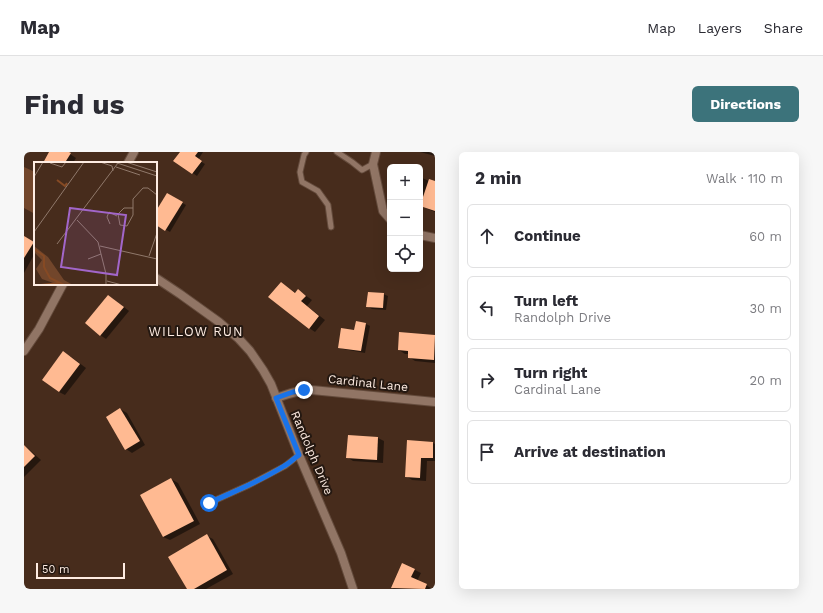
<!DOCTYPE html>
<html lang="en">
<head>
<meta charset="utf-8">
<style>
	body { margin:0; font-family:"Work Sans",sans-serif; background:#f7f7f7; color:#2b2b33 }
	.controls { position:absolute; right:12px; top:12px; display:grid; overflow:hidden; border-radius:6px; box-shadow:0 4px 16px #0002 }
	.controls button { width:36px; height:36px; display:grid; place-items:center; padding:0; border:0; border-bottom:1px solid #e1e1e2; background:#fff; color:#2b2b33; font:20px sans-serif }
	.scale { position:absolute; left:12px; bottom:10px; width:89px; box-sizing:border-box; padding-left:4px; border:2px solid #feece2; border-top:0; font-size:11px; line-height:14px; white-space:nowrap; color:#feece2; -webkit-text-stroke:3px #241811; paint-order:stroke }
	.stop { position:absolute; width:12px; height:12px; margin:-9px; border:3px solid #1a73e8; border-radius:50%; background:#fff }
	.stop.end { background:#1a73e8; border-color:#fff; box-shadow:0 1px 4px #0008 }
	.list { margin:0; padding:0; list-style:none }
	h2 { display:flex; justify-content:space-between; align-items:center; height:52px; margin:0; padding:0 16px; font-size:17px }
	h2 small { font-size:13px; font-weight:400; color:#7c7c81 }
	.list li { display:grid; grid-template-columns:26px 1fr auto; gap:12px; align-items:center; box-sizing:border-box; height:64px; margin:0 8px 8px; padding:0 8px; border:1px solid #e1e1e2; border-radius:6px }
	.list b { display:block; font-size:15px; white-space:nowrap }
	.list p { margin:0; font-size:13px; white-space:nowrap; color:#7c7c81 }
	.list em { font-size:13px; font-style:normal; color:#7c7c81 }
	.icon { flex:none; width:22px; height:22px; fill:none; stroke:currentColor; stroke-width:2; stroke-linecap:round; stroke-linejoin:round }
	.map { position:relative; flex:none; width:411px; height:437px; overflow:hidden; border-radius:6px }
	header { display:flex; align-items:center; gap:24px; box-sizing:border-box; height:56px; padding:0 20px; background:#fff; border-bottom:1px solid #e1e1e2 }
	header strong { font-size:19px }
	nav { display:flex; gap:22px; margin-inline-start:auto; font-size:14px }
	.intro { display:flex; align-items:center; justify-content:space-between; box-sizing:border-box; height:96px; padding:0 24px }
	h1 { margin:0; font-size:28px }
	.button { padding:10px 18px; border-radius:6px; background:#3c737b; color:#fff; font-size:14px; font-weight:700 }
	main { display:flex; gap:24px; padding:0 24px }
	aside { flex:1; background:#fff; border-radius:6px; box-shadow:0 4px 16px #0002 }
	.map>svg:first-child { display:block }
	.green { fill:#72462b }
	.shadow { fill:#0007 }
	.building { fill:#ffba92 }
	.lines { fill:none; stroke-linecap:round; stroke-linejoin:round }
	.lane-casing { stroke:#644b3c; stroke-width:7 }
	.street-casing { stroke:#644b3c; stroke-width:10 }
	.lane { stroke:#917565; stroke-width:5 }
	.street { stroke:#917565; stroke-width:8 }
	.route { stroke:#1a73e8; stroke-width:5 }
	.labels { text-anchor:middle; stroke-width:4; stroke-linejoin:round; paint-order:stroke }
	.street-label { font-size:12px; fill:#feece2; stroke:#241811 }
	.neighbourhood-label { font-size:13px; letter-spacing:1px; fill:#feece2; stroke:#241811 }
	.inset-river { fill:none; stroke:#864a24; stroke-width:2 }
	.inset-road { fill:none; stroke:#90796b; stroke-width:1 }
	.view { fill:#a266ca; fill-opacity:0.15; stroke:#a266ca; stroke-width:2 }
	.inset-edge { fill:none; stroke:#feece2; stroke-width:2 }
</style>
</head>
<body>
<header>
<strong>Map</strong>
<nav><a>Map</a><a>Layers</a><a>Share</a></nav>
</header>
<div class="intro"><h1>Find us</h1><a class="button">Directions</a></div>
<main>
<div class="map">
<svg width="411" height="437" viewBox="0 0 411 437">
	<rect width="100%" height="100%" fill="#472c1c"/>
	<path class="green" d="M0 15 11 20V62L0 56Z"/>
	<g class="shadow">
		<path d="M27 0H43L52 6 49 11H20Z"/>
		<path d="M157 0H179L174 8 181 12 173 24 151 9Z"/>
		<path d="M396 0H411V4Z"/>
		<path d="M396 25 405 29 411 30V60L404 57 398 54H396Z"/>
		<path d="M143 42 162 53 146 80 132 72V61Z"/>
		<path d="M0 85 11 92V101L0 121Z"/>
		<path d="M257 131 272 141 274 138 288 148 283 154 301 168 291 180 285 176Z"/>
		<path d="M359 142 364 144 362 158 348 157 343 154Z"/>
		<path d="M85 144 91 148 105 159 82 187 76 183Z"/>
		<path d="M342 172 346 174 341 201 319 197 315 195Z"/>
		<path d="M376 181 411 184V211L391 209 385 205V202H381L375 198Z"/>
		<path d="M46 204 62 216 41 243 35 240Z"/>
		<path d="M96 257 103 261 121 293 108 301 102 297Z"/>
		<path d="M354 286 360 289 359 311 329 309 323 305Z"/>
		<path d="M384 289 409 291 411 292V309H403L402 329 388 328 382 324Z"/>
		<path d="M0 293 17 308 0 325Z"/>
		<path d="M147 327 154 331 176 372 146 388 139 385Z"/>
		<path d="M183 384 189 387 209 422 182 437H164Z"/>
		<path d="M391 418 397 421 393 429 402 433 408 437H370L368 436Z"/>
	</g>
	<g class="building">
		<path d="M25 0H45L47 1 42 9 46 11H19Z"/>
		<path d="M156 0H174L171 4 178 9 168 22 149 9Z"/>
		<path d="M405 27 411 29V59L396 54Z"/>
		<path d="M143 41 159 50 141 79 132 73V59Z"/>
		<path d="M0 84 10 90 0 106Z"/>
		<path d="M257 130 271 141 274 137 282 144 277 149 295 164 285 177 244 145Z"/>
		<path d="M344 140 360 141 359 156 342 155Z"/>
		<path d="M84 143 100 155 76 184 61 171Z"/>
		<path d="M332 169 342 171 337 199 314 196 317 176 330 178Z"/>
		<path d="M375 180 411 183 410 208 384 206V199L374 198Z"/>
		<path d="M39 199 56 212 35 240 18 228Z"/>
		<path d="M96 256 116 289 101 298 82 265Z"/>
		<path d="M324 283 354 285 353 308 322 306Z"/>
		<path d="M383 288 409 290V306H397L396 326 381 325Z"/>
		<path d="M0 293 11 304 0 315Z"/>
		<path d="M147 326 170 369 139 385 116 343Z"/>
		<path d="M183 382 203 418 170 437H163L144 405Z"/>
		<path d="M378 411 391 417 387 425 403 432 401 437 367 436Z"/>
	</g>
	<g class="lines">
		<g class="lane-casing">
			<g id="lane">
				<path d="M282 0 280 3 276 20 278 30 294 39 304 53 307 75"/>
				<path d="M313 0 328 10 338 18 349 12"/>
				<path d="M185 351 225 333 261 314 275 303"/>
			</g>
		</g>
		<g class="street-casing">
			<g id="street">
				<path d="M352 0 349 12 359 59 366 67"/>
				<path d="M104 11 110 0"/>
				<path d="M396 83 411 86"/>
				<path d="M132 126 156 142 195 170 215 187 226 199 239 218 247 232 275 303 317 401 329 437"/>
				<path d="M0 199 15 177 39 132"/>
				<path d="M252 246C264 242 275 238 288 238L411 250"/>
			</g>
		</g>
		<use href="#lane" class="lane"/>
		<use href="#street" class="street"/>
	</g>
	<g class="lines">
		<path class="route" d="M185 351C211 339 237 329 260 314 266 311 270 306 275 303L252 246 269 240 280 238"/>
	</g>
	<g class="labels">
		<g class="street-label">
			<text transform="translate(344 231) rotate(6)" y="4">Cardinal Lane</text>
			<text transform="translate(288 301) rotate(67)" y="4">Randolph Drive</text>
		</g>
		<g class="neighbourhood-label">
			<text x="172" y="184">WILLOW RUN</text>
		</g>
	</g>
	<g transform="translate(10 10)">
		<rect width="123" height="123" fill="#472c1c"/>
		<path d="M0 84 14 95 30 118 39 123H25L8 117 2 107 8 98 0 90Z" fill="#72462b"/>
		<path class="inset-river" d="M23 18 31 24 33 21M0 87 10 94V105L16 116 30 123M7 123 26 121"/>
		<path class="inset-road" d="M66 0 78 4 79 9M80 0 123 14M92 0 123 10M16 1 28 5 32 0M82 5 106 13M0 15 9 0M99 46H90L84 52 86 63 93 64 99 53V37L109 26H114L123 33M43 58 64 80 72 112V123M76 62 73 55 75 50 83 54M0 70 50 0M23 82 84 1M66 84 123 97M115 94 123 71M54 97 67 92M73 119 88 123"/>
		<path class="view" d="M36 46 92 53 83 113 27 105Z"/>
		<rect width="123" height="123" class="inset-edge"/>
	</g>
</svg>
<div class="controls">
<button>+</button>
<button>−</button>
<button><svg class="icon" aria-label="locate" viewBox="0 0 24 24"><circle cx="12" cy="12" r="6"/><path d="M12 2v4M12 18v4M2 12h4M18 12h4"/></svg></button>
</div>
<div class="scale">50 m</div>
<div class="stop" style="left:185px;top:351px"></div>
<div class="stop end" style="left:280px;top:238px"></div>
</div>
<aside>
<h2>2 min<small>Walk · 110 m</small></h2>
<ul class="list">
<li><svg class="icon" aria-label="ahead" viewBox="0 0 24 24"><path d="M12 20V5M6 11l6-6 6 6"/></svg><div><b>Continue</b></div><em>60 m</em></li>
<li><svg class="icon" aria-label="left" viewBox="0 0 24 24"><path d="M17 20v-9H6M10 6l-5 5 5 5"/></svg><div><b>Turn left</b><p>Randolph Drive</p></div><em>30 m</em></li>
<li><svg class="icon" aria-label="right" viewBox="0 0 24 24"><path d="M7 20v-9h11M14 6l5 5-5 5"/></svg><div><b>Turn right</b><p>Cardinal Lane</p></div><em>20 m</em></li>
<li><svg class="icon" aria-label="arrive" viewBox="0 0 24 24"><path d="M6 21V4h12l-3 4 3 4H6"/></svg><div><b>Arrive at destination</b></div></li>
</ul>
</aside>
</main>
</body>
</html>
